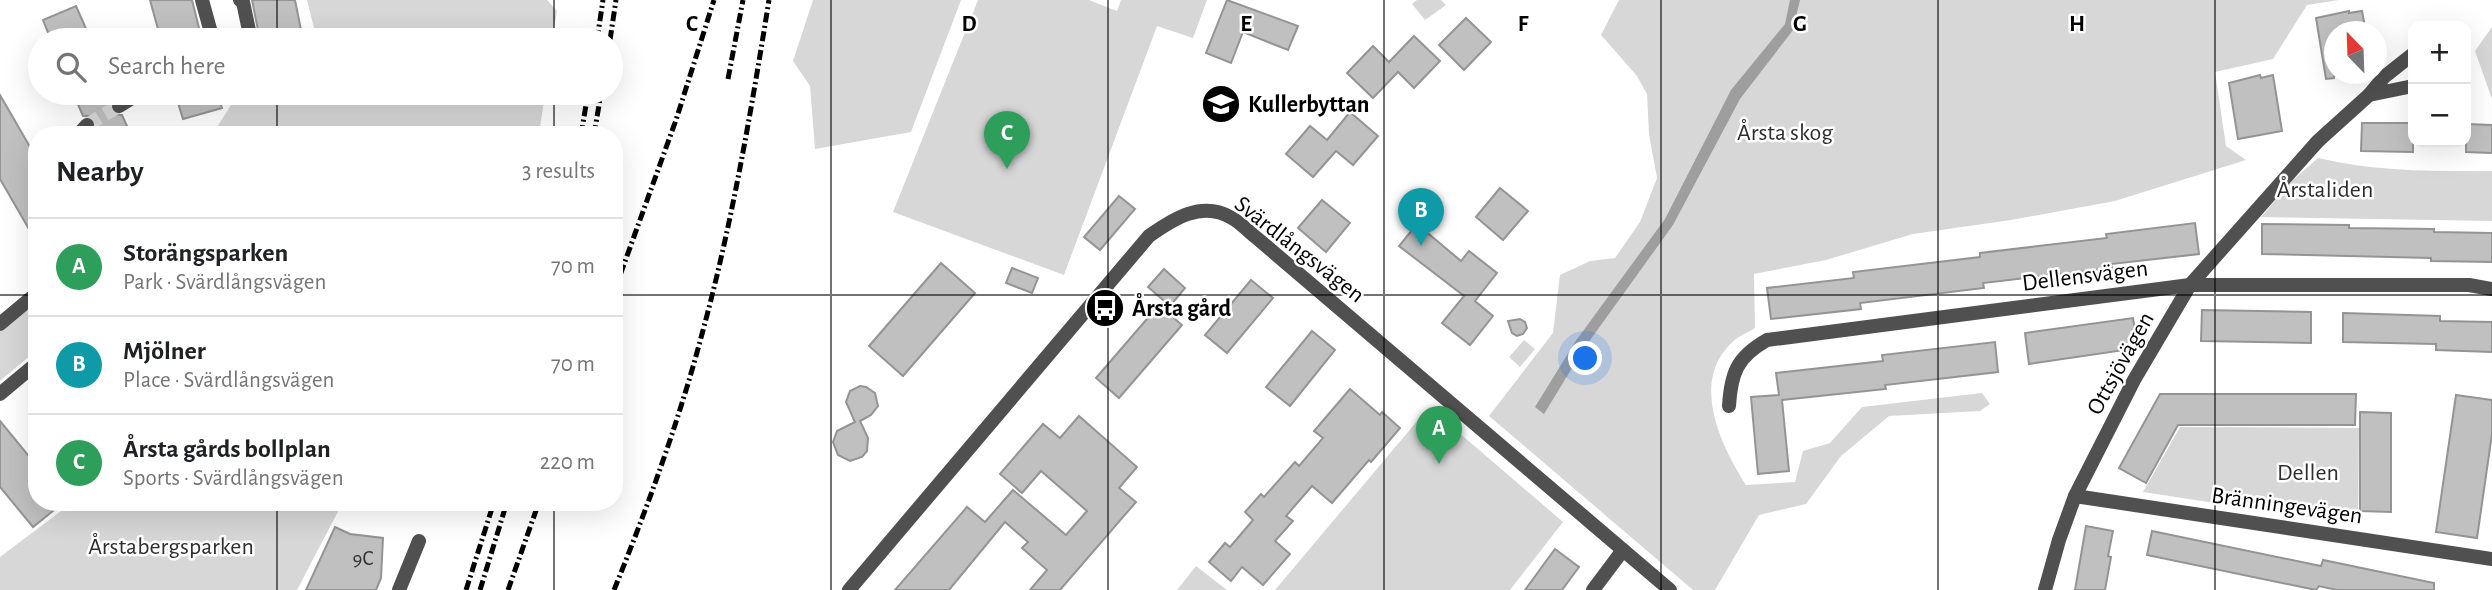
<!DOCTYPE html>
<html lang="en">
<head>
<meta charset="utf-8">
<style>
	body { margin:0; font-family:"Alegreya Sans",sans-serif; background:#f6f6f6; color:#202124 }
	.controls { position:absolute; right:21px; top:21px; display:grid; overflow:hidden; border-radius:14px; box-shadow:0 7px 28px #0002 }
	.controls button { width:63px; height:63px; display:grid; place-items:center; padding:0; border:0; border-bottom:2px solid #e0e0e0; background:#fff; color:#202124; font:35px sans-serif }
	.compass { position:absolute; left:2324px; top:21px; width:63px; height:63px; border-radius:50%; background:#fff; box-shadow:0 7px 28px #0002; rotate:337deg }
	.you { position:absolute; left:1586px; top:359px; width:24px; height:24px; margin:-18px; border:5px solid #fff; border-radius:50%; background:#1a73e8; box-shadow:0 0 0 10px #1a73e833 }
	.badge { display:grid; place-items:center; width:46px; height:46px; border-radius:50%; background:#000; color:#fff; font-size:23px; font-weight:700 }
	.pin { position:absolute; translate:-50% -58px; filter:drop-shadow(0 2px 4px #0008) }
	.pin::after { content:''; position:absolute; top:37px; width:24px; height:21px; background:inherit; clip-path:polygon(0 0,100% 0,50% 100%) }
	.list { margin:0; padding:0; list-style:none }
	h2 { display:flex; justify-content:space-between; align-items:center; height:91px; margin:0; padding:0 28px; font-size:30px }
	h2 small { font-size:23px; font-weight:400; color:#757577 }
	.list li { display:grid; grid-template-columns:46px 1fr auto; gap:21px; align-items:center; box-sizing:border-box; height:98px; padding:0 28px; border-top:2px solid #e0e0e0 }
	.list b { display:block; font-size:26px; white-space:nowrap }
	.list p { margin:0; font-size:23px; white-space:nowrap; color:#757577 }
	.list em { font-size:23px; font-style:normal; color:#757577 }
	.icon { flex:none; width:38px; height:38px; fill:none; stroke:currentColor; stroke-width:2; stroke-linecap:round; stroke-linejoin:round }
	.map { position:relative; flex:none; width:2492px; height:590px; overflow:hidden }
	.search { position:absolute; background:#fff; box-shadow:0 7px 28px #0002; left:28px; top:28px; width:595px; height:77px; display:flex; align-items:center; gap:18px; box-sizing:border-box; padding:0 24px; border-radius:38px; color:#757577; font-size:26px }
	.panel { position:absolute; background:#fff; box-shadow:0 7px 28px #0002; left:28px; top:126px; width:595px; height:385px; border-radius:28px }
	.map>svg:first-child { display:block }
	.green { fill:#d7d7d7 }
	.water { fill:#9e9e9e }
	.building { fill:#c0c0c0; stroke:#949494; stroke-width:2 }
	.lines { fill:none; stroke-linecap:round; stroke-linejoin:round }
	.street-tunnel { stroke:#d9d9d9; stroke-width:14; stroke-dasharray:14 7; stroke-linecap:butt }
	.street { stroke:#505050; stroke-width:14 }
	.rail { stroke:#000; stroke-width:5; stroke-dasharray:10 3.5 2 3.5; stroke-linecap:butt }
	.grid { fill:none; stroke:#000; stroke-width:2; stroke-opacity:0.55 }
	.labels { text-anchor:middle; stroke-width:5; stroke-linejoin:round; paint-order:stroke }
	.number-label { font-size:21px; fill:#303030 }
	.poi-label { font-size:24px; font-weight:bold; fill:#000; stroke:#fff; text-anchor:start }
	.park-label { font-size:24px; fill:#2e2e2e; stroke:#fff }
	.street-label { font-size:24px; fill:#000; stroke:#fff }
	.grid-label { font-size:23px; text-anchor:middle; font-weight:bold; fill:#000; stroke:#fff; stroke-width:5; stroke-linejoin:round; paint-order:stroke }
</style>
</head>
<body>
<div class="map">
<svg width="2492" height="590" viewBox="0 0 2492 590">
	<rect width="100%" height="100%" fill="#fff"/>
	<g class="green">
		<path d="M307 0H547L557 11 552 40H317Z"/>
		<path d="M813 0H961L911 132 815 149 810 86 793 61Z"/>
		<path d="M978 0H1089L1117 11 1121 0H1207L1193 38 1157 26 1064 275 893 212Z"/>
		<path d="M1417 0H1441L1446 5 1425 20 1412 4Z"/>
		<path d="M1619 0H2339L2307 5 2273 59 2215 72 2226 146 2246 160 2115 201 2011 220 1913 234 1826 260 1754 274 1755 328C1749 332 1741 335 1736 339 1688 378 1720 444 1746 485L1795 482 1803 451 1830 443 1862 407 1982 393 1990 404 1980 411 1889 416 1841 456 1806 504 1759 515 1715 590H1693L1489 416 1553 333 1560 275 1590 261 1615 258 1640 222 1657 178 1649 134 1647 94 1637 76 1601 35Z"/>
		<path d="M2492 27V99L2475 51Z"/>
		<path d="M231 93H267L269 95 287 93H545L539 135H212L231 105Z"/>
		<path d="M2318 158C2377 172 2432 171 2492 171V221L2261 217 2293 180Z"/>
		<path d="M37 298V350L0 381V329Z"/>
		<path d="M1524 340 1535 349 1520 367 1509 357Z"/>
		<path d="M1429 407 1563 522 1510 590H1275Z"/>
		<path d="M2180 427 2359 428 2358 525 2143 492Z"/>
		<path d="M73 502H343L297 590H0V557Z"/>
		<path d="M1196 566 1227 590H1177Z"/>
	</g>
	<path class="water" d="M1790 0H1800L1793 30 1740 99 1673 225 1583 350 1544 414 1535 407 1575 342 1665 219 1731 90 1785 24Z"/>
	<g class="building">
		<path d="M150 0H192L202 40H161Z"/>
		<path d="M252 0H295L303 40H260Z"/>
		<path d="M1227 0 1298 26 1288 50 1243 32 1231 63 1206 53Z"/>
		<path d="M76 6 91 40H51L43 20Z"/>
		<path d="M2349 11V13L2362 11 2366 32H2334V78L2326 79 2316 18Z"/>
		<path d="M1466 18 1491 42 1464 70 1439 45Z"/>
		<path d="M1414 36 1440 61 1414 88 1398 72 1373 98 1347 73 1373 46 1389 62Z"/>
		<path d="M2260 75 2261 78 2273 75 2282 131 2238 139 2229 83Z"/>
		<path d="M73 93H113L115 97 110 102 111 110 115 115H122L131 135H91L96 128V121L90 116H83Z"/>
		<path d="M175 93H217L222 108 183 119Z"/>
		<path d="M0 95 37 159V243L0 179Z"/>
		<path d="M1350 112 1378 136 1353 165 1336 151 1313 177 1286 154 1310 126 1327 140Z"/>
		<path d="M2362 123H2413V152L2361 151Z"/>
		<path d="M2466 124 2492 125V153L2466 152Z"/>
		<path d="M1500 188 1528 211 1503 240 1476 217Z"/>
		<path d="M1119 196 1135 209 1100 250 1084 237Z"/>
		<path d="M1322 200 1350 223 1326 252 1298 228Z"/>
		<path d="M2195 223 2199 254 2111 264 2112 268 1983 283 1984 288 1860 303 1861 309 1771 319 1767 288 1854 278 1853 272 1980 257V253L2107 238 2106 234Z"/>
		<path d="M1417 224 1461 261 1469 251 1497 273 1475 301 1493 316 1470 345 1442 323 1464 296 1399 246Z"/>
		<path d="M2262 224 2349 225V228L2434 229V232L2492 233V262L2431 261V258L2262 254Z"/>
		<path d="M941 263 975 293 903 376 869 346Z"/>
		<path d="M1012 268 1038 278 1032 293 1006 283Z"/>
		<path d="M1164 269 1185 288 1170 306 1148 287Z"/>
		<path d="M1251 280 1273 298 1227 353 1205 335Z"/>
		<path d="M1159 305 1182 325 1119 398 1096 378Z"/>
		<path d="M2202 310 2311 312V343L2201 341Z"/>
		<path d="M2343 313 2440 316V321L2492 322V352L2436 350V344L2343 342Z"/>
		<path d="M2133 318 2138 348 2029 364 2025 333Z"/>
		<path d="M1520 319 1525 322 1527 328 1523 334 1517 336 1512 333 1508 321Z"/>
		<path d="M1312 331 1335 350 1290 406 1266 387Z"/>
		<path d="M1995 342 1998 372 1885 385 1886 389 1782 400 1789 471 1758 474 1751 397 1779 395 1776 373 1883 361 1882 355Z"/>
		<path d="M860 386 866 387 875 393 878 406 871 415 860 421 868 438 867 451 862 457 850 461 838 455 833 442 837 431 855 422 846 402 850 391Z"/>
		<path d="M1350 389 1380 415 1382 412 1400 428 1371 462 1369 460 1332 503 1312 486 1286 516 1293 521 1275 541 1290 554 1263 585 1242 567 1231 581 1209 562 1225 543 1230 547 1253 520 1245 512 1261 494 1264 497 1295 462 1299 466 1323 438 1314 431Z"/>
		<path d="M2160 394H2356L2355 425H2178L2146 483 2119 468Z"/>
		<path d="M2456 395 2492 400V434L2477 538 2436 532Z"/>
		<path d="M2360 412 2391 413V512L2360 511Z"/>
		<path d="M1079 416 1137 467 1119 488 1136 502 1060 590H1030L1047 570 1022 548 1028 542 1005 522 949 590H895L967 507 985 522 1013 490 1066 535 1087 511 1041 471 1022 493 1000 474 1043 424 1060 438Z"/>
		<path d="M0 421 37 466V502H64L33 527 0 487Z"/>
		<path d="M2086 526 2113 531 2108 556 2111 557 2105 590H2075Z"/>
		<path d="M335 527 350 534 383 538 381 578 376 590H306Z"/>
		<path d="M2152 531 2321 566 2323 560 2434 583V590H2337L2319 586 2316 590 2147 555Z"/>
		<path d="M1555 549 1579 567 1562 590H1525Z"/>
	</g>
	<g class="lines">
		<path class="street-tunnel" d="M87 125 119 106"/>
		<g class="street">
			<path d="M202 0 213 40"/>
			<path d="M240 0 243 2 251 40"/>
			<path d="M2413 54 2384 77 2369 95 2413 86"/>
			<path d="M119 106 140 93"/>
			<path d="M78 135 87 125"/>
			<path d="M0 324 37 293"/>
			<path d="M0 394 37 363"/>
			<path d="M1729 406C1731 373 1737 357 1767 340L2190 285H2469L2492 289"/>
			<path d="M2075 496 2492 559"/>
			<path d="M399 590 419 541"/>
			<path d="M849 590 1149 236C1173 219 1202 200 1232 218 1241 223 1250 233 1258 239L1670 590"/>
			<path d="M1593 590 1623 550"/>
			<path d="M2045 590 2059 540 2075 496 2134 380 2190 285 2318 141 2369 95"/>
		</g>
		<g class="rail">
			<path d="M597 40 603 0"/>
			<path d="M610 40 616 0"/>
			<path d="M728 79 743 0"/>
			<path d="M581 135 588 93"/>
			<path d="M594 135 601 93"/>
			<path d="M614 292 676 120 714 0"/>
			<path d="M466 590 494 502"/>
			<path d="M480 590 507 502"/>
			<path d="M508 590 539 502"/>
			<path d="M614 590C648 506 679 421 702 334 732 224 751 112 769 0"/>
		</g>
	</g>
	<path class="grid" d="M277 0V40M554 0V40M831 0V590M1108 0V590M1384 0V590M1661 0V590M1938 0V590M2215 0V590M277 93V135M554 93V135M0 295H37M614 295H2492M277 502V590M554 502V590"/>
	<defs>
		<g id="school-disc" transform="scale(2.0125)"><circle r="9.5" fill="#000" stroke="#fff"/><path d="M0-5L7-2L0 1L-7-2ZM-4 1L0 2.5L4 1V4Q0 6-4 4Z" fill="#fff"/></g>
		<g id="bus-disc" transform="scale(2.0125)"><circle r="9.5" fill="#000" stroke="#fff"/><path d="M-5-6H5V4H4V6H2V4H-2V6H-4V4H-5ZM-3.5-4V0h7V-4ZM-3.5 1.2v1.5H-2V1.2ZM2 1.2v1.5H3.5V1.2Z" fill="#fff"/></g>
	</defs>
	<g fill-rule="evenodd">
		<use href="#school-disc" x="1221" y="104"/>
		<use href="#bus-disc" x="1105" y="308"/>
	</g>
	<g class="labels">
		<g class="number-label">
			<text x="363" y="565">9C</text>
		</g>
		<g class="poi-label">
			<text x="1248" y="112">Kullerbyttan</text>
			<text x="1132" y="316">Årsta gård</text>
		</g>
		<g class="park-label">
			<text x="1785" y="140">Årsta skog</text>
			<text x="2325" y="197">Årstaliden</text>
			<text x="2308" y="480">Dellen</text>
			<text x="171" y="554">Årstabergsparken</text>
		</g>
		<g class="street-label">
			<text transform="translate(1300 249) rotate(38)" y="8">Svärdlångsvägen</text>
			<text transform="translate(2085 275) rotate(-7)" y="8">Dellensvägen</text>
			<text transform="translate(2120 363) rotate(-61)" y="8">Ottsjövägen</text>
			<text transform="translate(2287 505) rotate(8)" y="8">Bränningevägen</text>
		</g>
	</g>
	<g class="grid-label">
		<text x="692" y="31">C</text>
		<text x="969" y="31">D</text>
		<text x="1246" y="31">E</text>
		<text x="1523" y="31">F</text>
		<text x="1800" y="31">G</text>
		<text x="2077" y="31">H</text>
	</g>
</svg>
<div class="controls">
<button>+</button>
<button>−</button>
</div>
<svg class="compass" viewBox="-18 -18 36 36"><path d="M0-13l5 13h-10z" fill="#e53935"/><path d="M0 13l5-13h-10z" fill="#757577"/></svg>
<div class="you"></div>
<div class="pin badge" style="left:1439px;top:464px;background:#2e9e5b">A</div>
<div class="pin badge" style="left:1421px;top:246px;background:#0f9aa8">B</div>
<div class="pin badge" style="left:1007px;top:169px;background:#2e9e5b">C</div>
<div class="search"><svg class="icon" aria-label="search" viewBox="0 0 24 24"><circle cx="10" cy="10" r="6"/><path d="M15 15l6 6"/></svg>Search here</div>
<section class="panel">
<h2>Nearby<small>3 results</small></h2>
<ul class="list">
<li><span class="badge" style="background:#2e9e5b">A</span><div><b>Storängsparken</b><p>Park · Svärdlångsvägen</p></div><em>70 m</em></li>
<li><span class="badge" style="background:#0f9aa8">B</span><div><b>Mjölner</b><p>Place · Svärdlångsvägen</p></div><em>70 m</em></li>
<li><span class="badge" style="background:#2e9e5b">C</span><div><b>Årsta gårds bollplan</b><p>Sports · Svärdlångsvägen</p></div><em>220 m</em></li>
</ul>
</section>
</div>
</body>
</html>
